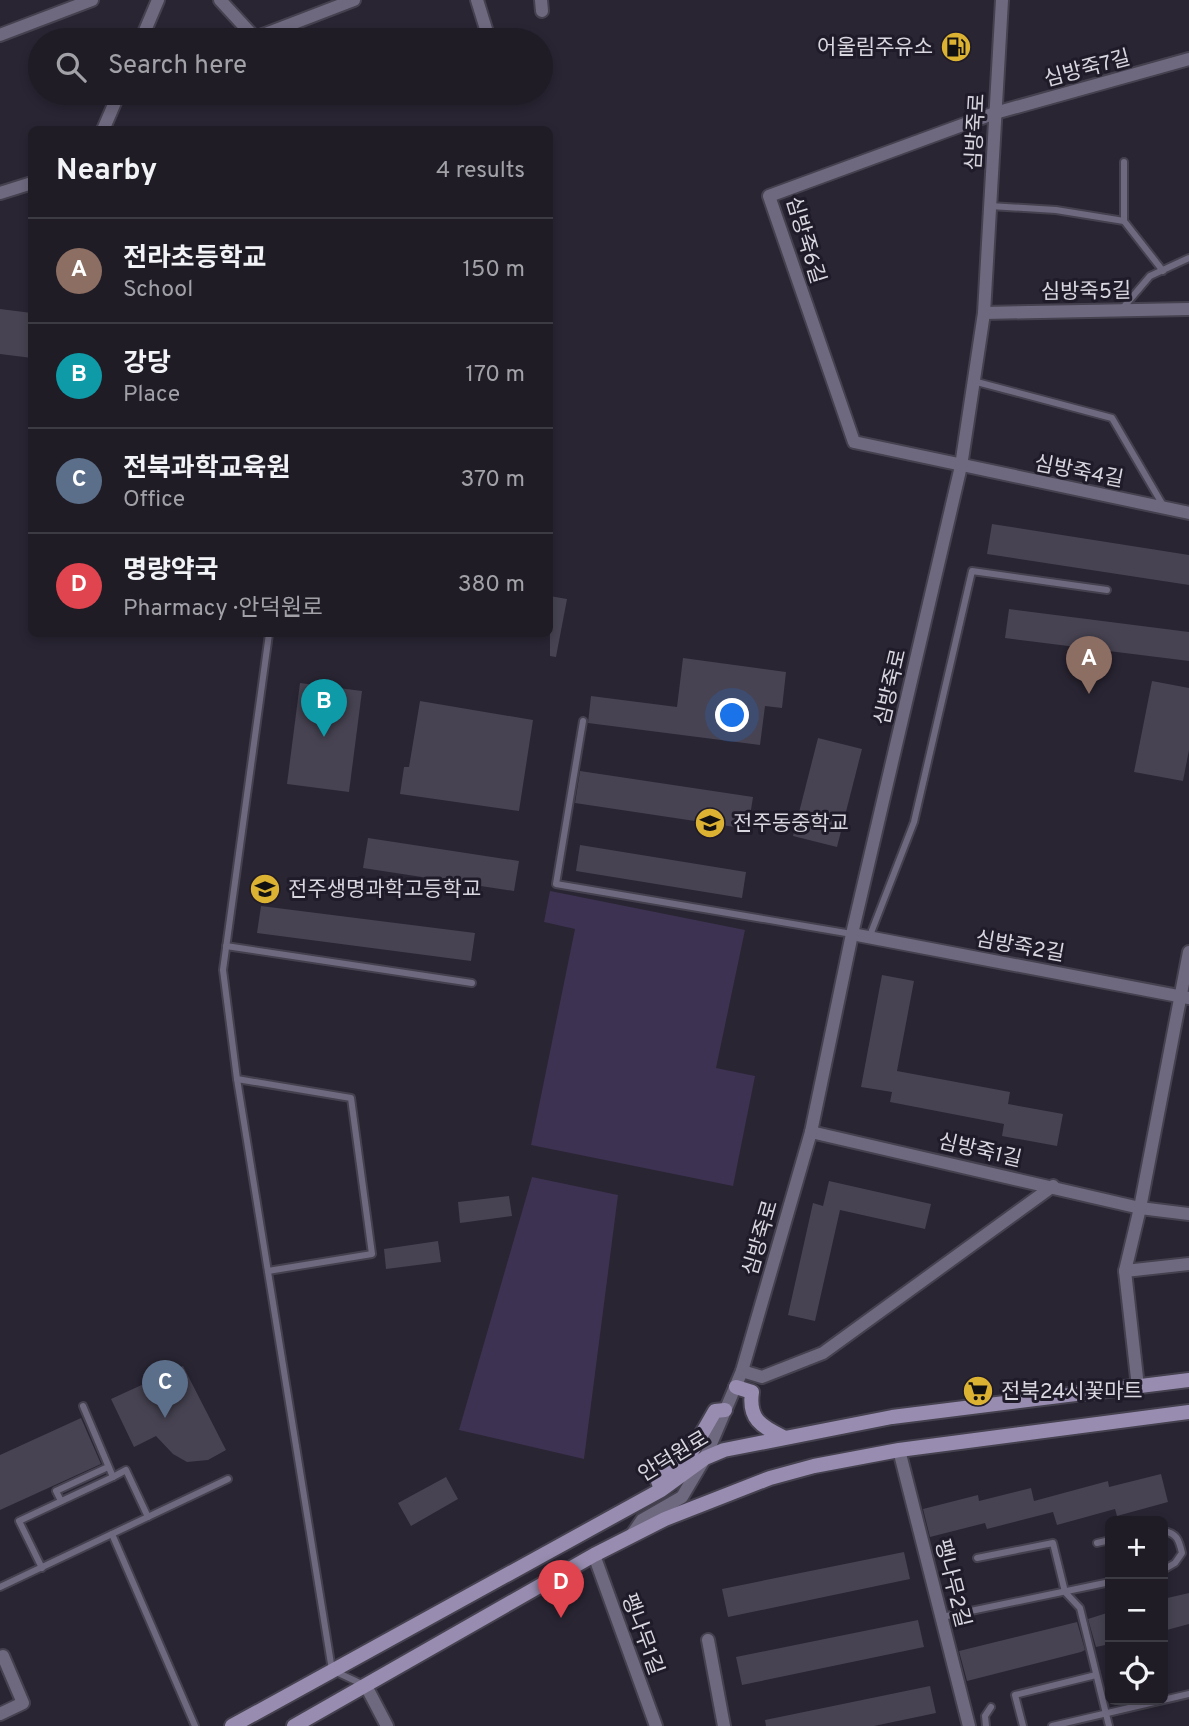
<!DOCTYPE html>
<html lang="en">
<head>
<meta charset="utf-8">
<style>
	body { margin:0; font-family:Overpass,"Noto Sans KR",sans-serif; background:#2c2932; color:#f1f3f6 }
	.controls { position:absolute; right:21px; bottom:21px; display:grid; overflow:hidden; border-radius:10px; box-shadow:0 4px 10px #0003 }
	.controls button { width:63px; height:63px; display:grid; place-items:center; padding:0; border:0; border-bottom:2px solid #3c3a43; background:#1f1c26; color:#f1f3f6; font:35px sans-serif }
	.you { position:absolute; left:733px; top:716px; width:24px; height:24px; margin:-18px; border:5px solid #fff; border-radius:50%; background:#1a73e8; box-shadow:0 0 0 10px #1a73e833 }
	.badge { display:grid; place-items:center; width:46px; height:46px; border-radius:50%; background:#dcb233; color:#fff; font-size:23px; font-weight:700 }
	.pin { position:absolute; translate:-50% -58px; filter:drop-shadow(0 2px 4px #0008) }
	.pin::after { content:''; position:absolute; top:37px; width:24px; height:21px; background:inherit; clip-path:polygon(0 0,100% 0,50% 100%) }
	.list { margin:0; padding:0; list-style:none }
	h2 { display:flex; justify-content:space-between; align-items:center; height:91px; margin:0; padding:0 28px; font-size:30px }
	h2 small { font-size:23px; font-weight:400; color:#a1a1a7 }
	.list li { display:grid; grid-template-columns:46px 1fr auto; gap:21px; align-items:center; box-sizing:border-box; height:105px; padding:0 28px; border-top:2px solid #3c3a43 }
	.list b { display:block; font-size:26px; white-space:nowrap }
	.list p { margin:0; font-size:23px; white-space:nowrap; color:#a1a1a7 }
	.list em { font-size:23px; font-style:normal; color:#a1a1a7 }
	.icon { flex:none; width:38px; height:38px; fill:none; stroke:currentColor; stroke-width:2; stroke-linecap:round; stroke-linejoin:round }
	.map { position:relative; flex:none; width:1189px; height:1726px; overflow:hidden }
	.search { position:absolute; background:#1f1c26; box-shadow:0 4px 10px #0003; left:28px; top:28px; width:525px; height:77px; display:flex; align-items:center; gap:18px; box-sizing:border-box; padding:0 24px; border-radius:38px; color:#a1a1a7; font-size:26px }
	.panel { position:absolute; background:#1f1c26; box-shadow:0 4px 10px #0003; left:28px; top:126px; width:525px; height:511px; border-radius:10px }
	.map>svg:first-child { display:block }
	.green { fill:#3d3251 }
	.building { fill:#474352 }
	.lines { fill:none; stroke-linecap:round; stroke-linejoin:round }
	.lane-casing { stroke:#45414f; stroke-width:10 }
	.street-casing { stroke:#45414f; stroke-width:16 }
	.secondary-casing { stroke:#45414f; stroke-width:18 }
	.lane { stroke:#6f697f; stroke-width:6 }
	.street { stroke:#6f697f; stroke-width:12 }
	.secondary { stroke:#988db0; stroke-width:14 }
	.labels { text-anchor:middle; stroke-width:6; stroke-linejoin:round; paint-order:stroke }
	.poi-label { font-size:21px; fill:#d8d6df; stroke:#201b29; text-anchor:start }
	.street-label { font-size:21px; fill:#d8d6df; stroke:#201b29 }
</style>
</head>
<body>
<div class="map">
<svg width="1189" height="1726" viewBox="0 0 1189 1726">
	<rect width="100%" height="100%" fill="#292533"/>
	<g class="green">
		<path d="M550 891 745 930 716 1068 755 1076 733 1186 531 1145 575 929 544 922Z"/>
		<path d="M532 1177 618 1195 584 1459 459 1430Z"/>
	</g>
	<g class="building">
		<path d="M0 309 32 313V358L0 354Z"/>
		<path d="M992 524 1189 555V585L987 554Z"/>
		<path d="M550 596 567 599 556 657 550 656Z"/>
		<path d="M1009 609 1189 632V661L1005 638Z"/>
		<path d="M683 658 786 672 782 708 765 706 760 745 588 723 591 696 677 707Z"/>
		<path d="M1152 681 1189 688V750L1183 781 1134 772Z"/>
		<path d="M300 683 362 691 349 792 287 784Z"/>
		<path d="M420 701 533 720 519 811 400 794 404 767H409Z"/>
		<path d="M818 738 862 749 837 847 793 836Z"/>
		<path d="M580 771 753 797 748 829 575 803Z"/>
		<path d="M368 838 519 861 514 891 363 868Z"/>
		<path d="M580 845 746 872 742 898 576 871Z"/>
		<path d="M261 906 475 933 471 961 257 933Z"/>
		<path d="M882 975 914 981 897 1071 1010 1092 1008 1104 1063 1114 1057 1146 1002 1136 1004 1124 890 1102 892 1092 861 1087Z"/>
		<path d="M829 1181 931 1204 925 1229 840 1210 815 1321 788 1315 813 1203 823 1206Z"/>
		<path d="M509 1196 512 1216 460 1223 458 1202Z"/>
		<path d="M438 1241 441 1262 386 1269 384 1249Z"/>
		<path d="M183 1366 226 1450 208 1460 187 1462 173 1454 156 1436 134 1447 111 1399Z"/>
		<path d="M81 1418 101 1464 0 1510V1455Z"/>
		<path d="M1161 1474 1168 1502 1117 1516 1115 1509 1057 1525 1053 1512 987 1529 985 1523 930 1537 923 1509 978 1495 979 1501 1031 1488 1034 1501 1108 1481 1109 1487Z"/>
		<path d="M446 1477 458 1499 411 1526 398 1503Z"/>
		<path d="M904 1552 910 1579 728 1617 722 1589Z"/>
		<path d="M1189 1593V1624L1163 1631V1599Z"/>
		<path d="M1110 1612V1644L1096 1647 1088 1619Z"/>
		<path d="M918 1620 924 1647 742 1685 736 1657Z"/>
		<path d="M1077 1622 1085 1650 1081 1652 967 1681 959 1651Z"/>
		<path d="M930 1686 936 1713 874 1726H766L765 1720Z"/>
	</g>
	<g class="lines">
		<g class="lane-casing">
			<g id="lane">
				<path d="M1124 162V221L1163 271"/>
				<path d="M990 206 1056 210 1124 221"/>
				<path d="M1122 309 1150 276 1189 258"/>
				<path d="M973 381 1112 418 1164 507"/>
				<path d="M269 634 223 970 237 1079 332 1670 364 1685"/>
				<path d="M583 721 556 884 852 934"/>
				<path d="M869 938 914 822 972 571 1107 590"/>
				<path d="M226 946 472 983"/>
				<path d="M237 1079 351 1098 372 1254 268 1271"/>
				<path d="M113 1477 126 1470 148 1517"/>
				<path d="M61 1501 56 1491 108 1467"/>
				<path d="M1163 1531C1177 1533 1179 1540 1182 1553L1175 1563 1163 1570"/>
				<path d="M112 1534 195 1726"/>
				<path d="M1097 1543 1110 1540"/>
				<path d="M977 1558 1053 1543 1065 1592 1080 1608 1109 1726"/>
				<path d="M42 1568 19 1521 113 1477 83 1406"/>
				<path d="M0 1587 228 1479"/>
				<path d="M942 1617 1110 1582"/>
				<path d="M986 1726 985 1716 991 1707"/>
				<path d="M1023 1726 1015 1695 1096 1675"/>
				<path d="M1052 1726 1189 1694"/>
			</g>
		</g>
		<g class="street-casing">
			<g id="street">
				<path d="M220 0 255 38 354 0"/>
				<path d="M477 0 486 29"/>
				<path d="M541 0 542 11"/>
				<path d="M0 35 92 0"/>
				<path d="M141 40 158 0"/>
				<path d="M1189 59 995 113 769 196 854 442 1189 513"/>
				<path d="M103 130 119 93"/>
				<path d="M0 193 32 183"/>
				<path d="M984 313 1189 309"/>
				<path d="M852 934 1189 998"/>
				<path d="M811 1132 1140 1208 1189 1214"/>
				<path d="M1125 1271 1189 1264"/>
				<path d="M742 1371 762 1377 823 1353 1053 1186"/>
				<path d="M1138 1387 1125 1271 1140 1208 1189 952"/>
				<path d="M899 1450 969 1726"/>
				<path d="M631 1536 642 1520 682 1497 705 1458 742 1371 811 1132 852 934 961 466 984 313 1002 0"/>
				<path d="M594 1555 656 1726"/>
				<path d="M708 1640 724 1726"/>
				<path d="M366 1686 387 1726"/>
				<path d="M0 1714 23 1703 3 1656"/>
			</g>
		</g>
		<g class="secondary-casing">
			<g id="secondary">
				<path d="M736 1387 752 1392C748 1419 761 1426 783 1437"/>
				<path d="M661 1489 658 1481 692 1451 715 1411 725 1410"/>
				<path d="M232 1726 661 1490 705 1458 724 1450 892 1417 1189 1380"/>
				<path d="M294 1726 594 1555 665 1519 770 1478 814 1466 899 1450 1189 1412"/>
			</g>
		</g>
		<use href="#lane" class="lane"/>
		<use href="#street" class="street"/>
		<use href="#secondary" class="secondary"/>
	</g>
	<defs>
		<g id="fuel-disc" transform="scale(1.575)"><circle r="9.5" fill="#dcb233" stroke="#201b29"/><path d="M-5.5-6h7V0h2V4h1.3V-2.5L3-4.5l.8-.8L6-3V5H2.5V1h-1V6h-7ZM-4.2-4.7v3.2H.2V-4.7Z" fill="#111"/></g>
		<g id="school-disc" transform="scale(1.575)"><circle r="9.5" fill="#dcb233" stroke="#201b29"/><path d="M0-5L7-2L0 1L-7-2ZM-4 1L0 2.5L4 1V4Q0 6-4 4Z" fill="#111"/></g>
		<g id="supermarket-disc" transform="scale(1.575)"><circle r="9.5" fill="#dcb233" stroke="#201b29"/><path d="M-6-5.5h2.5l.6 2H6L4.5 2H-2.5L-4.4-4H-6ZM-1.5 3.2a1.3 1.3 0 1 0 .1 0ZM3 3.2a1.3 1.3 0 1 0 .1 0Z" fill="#111"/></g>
	</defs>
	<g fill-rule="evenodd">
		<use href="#fuel-disc" x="956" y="47"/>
		<use href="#school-disc" x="710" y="823"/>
		<use href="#school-disc" x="265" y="889"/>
		<use href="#supermarket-disc" x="978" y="1391"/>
	</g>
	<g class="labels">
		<g class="poi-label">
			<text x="933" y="54" text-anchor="end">어울림주유소</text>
			<text x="733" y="830">전주동중학교</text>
			<text x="288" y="896">전주생명과학고등학교</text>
			<text x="1001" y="1398">전북24시꽃마트</text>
		</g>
		<g class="street-label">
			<text transform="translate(1087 68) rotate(-15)" y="7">심방죽7길</text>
			<text transform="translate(975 132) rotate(-87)" y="7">심방죽로</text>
			<text transform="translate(806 240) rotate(73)" y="7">심방죽6길</text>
			<text transform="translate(1086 291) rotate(-1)" y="7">심방죽5길</text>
			<text transform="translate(1079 471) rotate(11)" y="7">심방죽4길</text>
			<text transform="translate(890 687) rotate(-77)" y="7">심방죽로</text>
			<text transform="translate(1020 946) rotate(10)" y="7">심방죽2길</text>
			<text transform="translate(980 1150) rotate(13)" y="7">심방죽1길</text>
			<text transform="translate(760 1238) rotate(-74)" y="7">심방죽로</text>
			<text transform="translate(673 1456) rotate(-31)" y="7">안덕원로</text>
			<text transform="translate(953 1583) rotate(76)" y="7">팽나무2길</text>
			<text transform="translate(643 1634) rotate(70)" y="7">팽나무1길</text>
		</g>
	</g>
</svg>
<div class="controls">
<button>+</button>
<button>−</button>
<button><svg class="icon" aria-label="locate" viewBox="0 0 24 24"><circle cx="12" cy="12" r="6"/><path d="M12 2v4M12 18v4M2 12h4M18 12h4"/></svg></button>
</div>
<div class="you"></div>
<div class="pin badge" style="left:1089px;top:694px;background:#8d6e63">A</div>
<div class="pin badge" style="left:324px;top:737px;background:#0f9aa8">B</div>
<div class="pin badge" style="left:165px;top:1418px;background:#5c6f8a">C</div>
<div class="pin badge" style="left:561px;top:1618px;background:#e0444e">D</div>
<div class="search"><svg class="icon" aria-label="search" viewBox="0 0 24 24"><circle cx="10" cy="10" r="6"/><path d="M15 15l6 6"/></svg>Search here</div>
<section class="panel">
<h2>Nearby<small>4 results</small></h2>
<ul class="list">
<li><span class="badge" style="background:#8d6e63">A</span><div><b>전라초등학교</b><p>School</p></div><em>150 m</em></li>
<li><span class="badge" style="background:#0f9aa8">B</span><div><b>강당</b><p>Place</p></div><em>170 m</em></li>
<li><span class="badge" style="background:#5c6f8a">C</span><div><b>전북과학교육원</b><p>Office</p></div><em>370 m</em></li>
<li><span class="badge" style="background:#e0444e">D</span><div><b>명량약국</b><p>Pharmacy · 안덕원로</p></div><em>380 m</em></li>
</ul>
</section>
</div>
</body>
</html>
